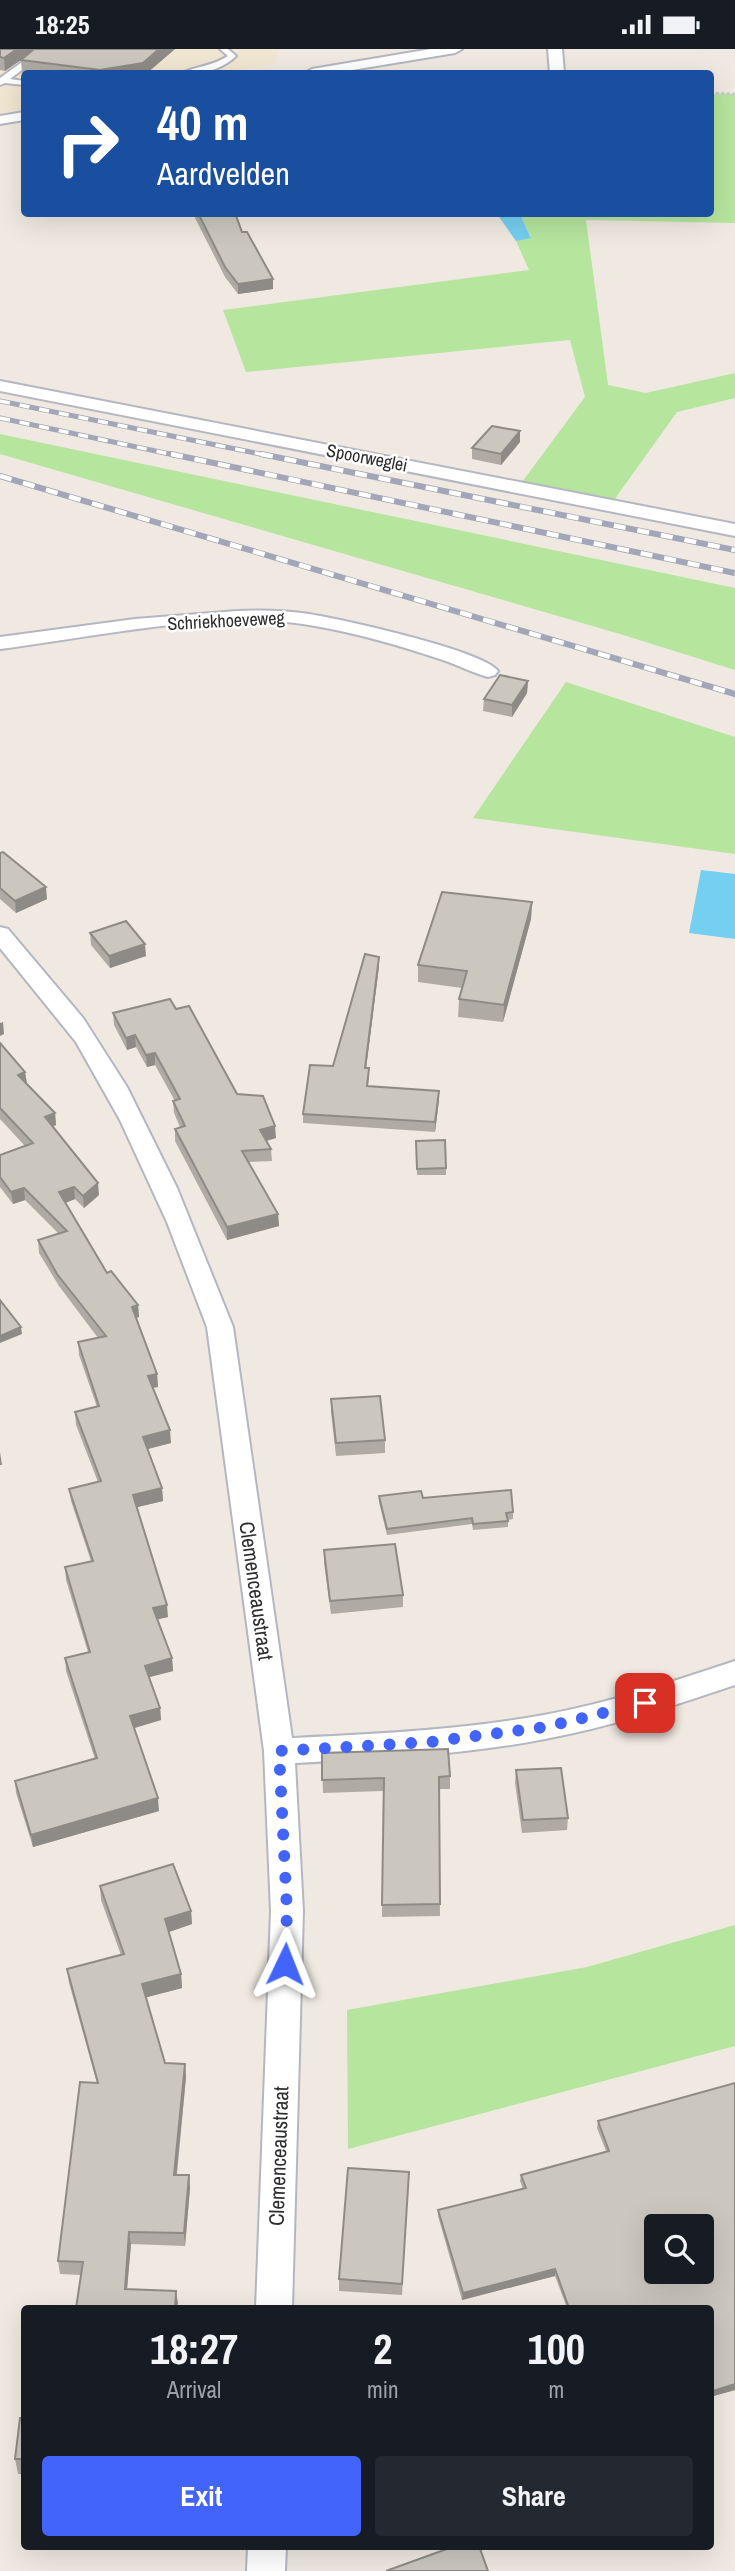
<!DOCTYPE html>
<html lang="en">
<head>
<meta charset="utf-8">
<style>
  :root { --surface:#171b24; --page:#242831; --text:#f1f3f6; --muted:#9ea1a6; --accent:#4264fb }
  body { margin:0; font-family:"Archivo Narrow",sans-serif; background:var(--page); color:var(--text); height:100vh; display:flex; flex-direction:column; font-size:26px; white-space:nowrap }
  * { box-sizing:border-box; margin:0 }
  p { font-size:23px; color:var(--muted) }
  .icon { flex:none; width:38px; height:38px; fill:none; stroke:currentColor; stroke-width:2; stroke-linecap:round; stroke-linejoin:round }
  .map { position:relative; flex:1; overflow:hidden }
  .details { position:absolute; left:21px; top:2256px; width:693px; height:245px; display:flex; flex-direction:column; background:var(--surface); border-radius:7px; box-shadow:0 7px 28px #0002 }
  .details>* { flex:none }
  .guide { position:absolute; left:21px; top:21px; width:693px; height:147px; border-radius:7px; box-shadow:0 7px 28px #0002; background:#1a4fa0; color:#fff; overflow:hidden }
  .tools { position:absolute; left:644px; top:2165px; display:grid; gap:14px }
  .tools a { display:grid; place-items:center; width:70px; height:70px; border-radius:7px; background:var(--surface); box-shadow:0 7px 28px #0002; font-size:35px }
  .pin { position:absolute; display:grid; place-items:center; width:60px; height:60px; color:#fff; margin:-30px; border-radius:14px; box-shadow:0 4px 10px #0006 }
  .me { position:absolute; width:77px; margin:-38px; rotate:2deg; stroke-linejoin:round; filter:drop-shadow(0 0 5px #0008) }
  .turn { display:flex; align-items:center; gap:24px; height:147px; padding:0 21px; font-size:32px }
  .turn .icon { width:91px; height:91px; stroke-width:2.5 }
  .turn b { display:block; font-size:49px; line-height:60px }
  .eta { display:flex; justify-content:space-evenly; align-items:center; height:119px; text-align:center }
  .eta b { font-size:42px; font-weight:700; line-height:49px }
  .button { display:flex; gap:14px; margin-top:auto; padding:14px 21px }
  .button a { flex:1; height:80px; border-radius:7px; background:var(--accent); color:#fff; font-size:28px; font-weight:700; line-height:80px; text-align:center }
  .button a+a { background:var(--page); color:var(--text) }
  .status { display:flex; justify-content:space-between; align-items:center; height:49px; padding:0 35px; background:var(--surface); direction:ltr }
  .status svg { height:19px; fill:currentColor }
  .map>svg:first-child { display:block }
</style>
</head>
<body>
<div class="status"><b>18:25</b><svg viewBox="0 0 49 12"><path d="M0 12V9h3v3zM5 12V6h3v6zM10 12V3h3v9zM15 12V0h3v12zM26 1h20v11H26zM47 4h2v5h-2z"/></svg></div>
<div class="map">
<svg width="735" height="2522" viewBox="0 0 735 2522">
  <rect width="100%" height="100%" fill="#efe9e1"/>
  <!-- education -->
  <path fill="#f0e6d1" d="M0 0H279L274 15 223 24H24V60L0 65Z"/>
  <!-- green -->
  <g fill="#b6e59e">
    <path d="M711 45H735V174L586 171 608 336 646 344 735 324V349L677 363 614 451 522 433 585 348 570 291 246 323 223 261 529 221 516 192 531 188 520 165 710 164Z"/>
    <path d="M0 385 735 539V621L620 585 0 405Z"/>
    <path d="M566 633 735 688V805L473 769Z"/>
    <path d="M735 1876V1997L348 2100 347 1961 587 1918Z"/>
  </g>
  <!-- water -->
  <g fill="#75cff0">
    <path d="M497 165H520L531 189 516 192Z"/>
    <path d="M701 821 735 825V890L689 884Z"/>
  </g>
  <g fill="none" stroke-linecap="round" stroke-linejoin="round">
    <!-- service casing -->
    <g stroke="#b4b7c1" stroke-width="4">
      <g id="service">
        <path d="M220 0H228L236 7C221 21 202 26 182 24 197 17 213 17 228 7Z"/>
        <path d="M32 6 39 8 10 30 24 32V36L5 34 0 36V29Z"/>
      </g>
    </g>
    <!-- minor casing -->
    <g stroke="#b4b7c1" stroke-width="4">
      <g id="minor">
        <path d="M431 0H462L455 4 334 24H305L312 20Z"/>
        <path d="M548 0H562L564 24H550Z"/>
        <path d="M24 63V71L0 75V67Z"/>
        <path d="M0 332 735 475V487L0 342Z"/>
        <path d="M237 562C259 561 280 561 302 564 333 568 483 601 498 622L495 626 488 628C473 624 458 616 443 611 398 596 350 582 303 575 209 562 94 588 0 600V588L135 570Z"/>
        <path d="M0 878 8 880 83 969 127 1038 177 1139 233 1278 292 1689C376 1685 461 1681 544 1666 609 1654 672 1633 735 1612V1636C673 1657 610 1678 545 1690 463 1706 378 1710 295 1714L303 1862 292 2259H256L271 1862 264 1702 207 1278 167 1173 120 1071 76 993 0 899Z"/>
        <path d="M248 2497H286L285 2522H247Z"/>
      </g>
    </g>
    <!-- path -->
    <path stroke="#c9c9c9" stroke-width="2.5" stroke-dasharray="3.5 2" stroke-linecap="butt" d="M710 44 735 45"/>
    <!-- service -->
    <use href="#service" fill="#fff" fill-rule="evenodd"/>
    <!-- minor -->
    <use href="#minor" fill="#fff" fill-rule="evenodd"/>
    <!-- rail-far1 casing -->
    <g stroke="#a3a6b8" stroke-width="5">
      <g id="rail-far1">
        <path d="M0 352 270 407"/>
        <path d="M0 369 179 407"/>
      </g>
    </g>
    <!-- rail casing -->
    <g stroke="#a3a6b8" stroke-width="6">
      <g id="rail">
        <path d="M171 405 735 524"/>
        <path d="M261 405 735 501"/>
        <path d="M0 427 735 645"/>
      </g>
    </g>
    <!-- rail-far1 -->
    <use href="#rail-far1" stroke="#fff" stroke-width="3.5" stroke-dasharray="10" stroke-linecap="butt"/>
    <!-- rail -->
    <use href="#rail" stroke="#fff" stroke-width="4.5" stroke-dasharray="12" stroke-linecap="butt"/>
  </g>
  <!-- wall -->
  <g fill="#afaba4" fill-rule="evenodd">
    <path d="M0 0H175L147 24 24 25 22 24 21 11 5 22 0 21Z"/>
    <path d="M195 164H235L242 183 273 230V240L238 245 225 228 195 169Z"/>
    <path d="M520 393 501 416 472 410V399Z"/>
    <path d="M528 632 527 644 512 668 483 662 484 650Z"/>
    <path d="M0 804 47 850 16 864 0 850Z"/>
    <path d="M532 853 531 870 503 973 458 968 459 950 462 939 418 933V916Z"/>
    <path d="M90 884 146 907 110 919 91 896Z"/>
    <path d="M379 908V917L366 1019 369 1028 368 1037 439 1051 435 1083 303 1074V1065L333 1017Z"/>
    <path d="M176 960 237 1045 276 1089 267 1092 271 1100 272 1112 248 1113 278 1165 279 1177 227 1191 175 1092V1080L180 1078 174 1064 173 1052H175L155 1016 147 1018 136 998 127 1001 114 976 113 964Z"/>
    <path d="M0 994 25 1023 27 1035 55 1064 56 1076 53 1078 99 1146 84 1159 75 1150 65 1154 107 1224 138 1256 139 1268 136 1269 157 1325 158 1338 153 1339 171 1394 147 1400 162 1439 163 1452 136 1458 168 1568 158 1570 172 1609 173 1622 149 1628 160 1659 161 1671 134 1679 159 1762 33 1798 16 1744 15 1732 95 1710 66 1622 65 1609 88 1603 66 1531 65 1518 91 1512 71 1452 69 1440 98 1433 76 1376 75 1363 97 1358 79 1306 78 1293 98 1289 59 1237 39 1204 38 1191 59 1185 25 1151 13 1155 0 1138V1106L25 1097 0 1070Z"/>
    <path d="M416 1092 446 1119V1126H417Z"/>
    <path d="M331 1350 385 1391V1404L336 1407 331 1363Z"/>
    <path d="M379 1447 423 1449 513 1463V1470L508 1471V1478L473 1481 472 1475 387 1486 379 1453Z"/>
    <path d="M324 1501 403 1546V1558L331 1565 324 1514Z"/>
    <path d="M322 1704 450 1727V1740H439L440 1867 382 1868 383 1742 323 1744Z"/>
    <path d="M516 1721 568 1769 567 1781 522 1784 515 1734Z"/>
    <path d="M173 1815 191 1862 192 1875 169 1883 181 1925 182 1939 146 1948 165 2014 185 2015 186 2028 177 2126H189L190 2139 185 2197 131 2195 127 2240 176 2242 177 2259H76L81 2226 60 2225 58 2212 80 2033 97 2034 69 1934 67 1920 121 1906 101 1851 100 1837Z"/>
    <path d="M735 2034V2341L710 2348V2259H567L555 2227 462 2251 438 2167V2161L523 2140 520 2132 521 2126 606 2102 597 2079 598 2072ZM656 2177H702V2222H656Z"/>
    <path d="M409 2123 402 2246 339 2242V2230Z"/>
    <path d="M24 2369V2425H18L15 2410Z"/>
  </g>
  <!-- shaded-wall -->
  <g fill="#8e8b86">
    <path d="M17 0H35V1L5 22 4 9Z"/>
    <path d="M159 0H175L147 24H100V21Z"/>
    <path d="M273 230V240L238 245V235Z"/>
    <path d="M520 382V393L501 416V405Z"/>
    <path d="M528 632 527 644 512 668V656Z"/>
    <path d="M46 838 47 850 16 864 15 852Z"/>
    <path d="M532 853 531 870 503 973 504 956Z"/>
    <path d="M145 895 146 907 110 919 109 907Z"/>
    <path d="M379 908V917L365 1028V1019Z"/>
    <path d="M3 973 4 985 0 987V974Z"/>
    <path d="M135 986 136 998 127 1001 126 989Z"/>
    <path d="M155 1004V1016L147 1018 146 1006Z"/>
    <path d="M25 1023 27 1035 18 1026Z"/>
    <path d="M439 1042V1051L435 1083V1073Z"/>
    <path d="M55 1064 56 1076 46 1080 45 1068Z"/>
    <path d="M275 1077 276 1089 261 1093 260 1081Z"/>
    <path d="M98 1134 99 1146 84 1159 83 1147Z"/>
    <path d="M74 1138 75 1150 60 1156 59 1143Z"/>
    <path d="M24 1139 25 1151 13 1155 11 1143Z"/>
    <path d="M278 1165 279 1177 227 1191V1178Z"/>
    <path d="M138 1256 139 1268 133 1270 132 1258Z"/>
    <path d="M21 1278 22 1285 0 1294V1287Z"/>
    <path d="M157 1325 158 1338 149 1339 148 1327Z"/>
    <path d="M170 1381 171 1394 144 1401 143 1388Z"/>
    <path d="M0 1403 2 1416H0Z"/>
    <path d="M162 1439 163 1452 134 1459 133 1446Z"/>
    <path d="M167 1556 168 1568 155 1571 153 1559Z"/>
    <path d="M172 1609 173 1622 146 1629 145 1617Z"/>
    <path d="M160 1659 161 1671 131 1680 130 1667Z"/>
    <path d="M158 1749 159 1762 33 1798 31 1786Z"/>
    <path d="M191 1862 192 1875 166 1884 165 1870Z"/>
    <path d="M181 1925 182 1939 144 1949 142 1935Z"/>
    <path d="M185 2015 186 2028 175 2139 174 2126Z"/>
    <path d="M189 2126 190 2139 185 2197 184 2184Z"/>
    <path d="M129 2183 131 2195 126 2252 125 2240Z"/>
    <path d="M555 2220V2227L462 2251 463 2244Z"/>
    <path d="M176 2242 178 2254 177 2259H175Z"/>
    <path d="M735 2335V2341L710 2348V2343Z"/>
  </g>
  <!-- building -->
  <g fill="#cbc7bf" stroke="#8e8b86" stroke-width="2" fill-rule="evenodd">
    <path d="M0 0H17L4 9 0 8Z"/>
    <path d="M34 0H159L143 14 100 21 21 11Z"/>
    <path d="M198 164H235L242 183H247L273 230 238 235 225 218Z"/>
    <path d="M492 377 520 382 501 405 472 399Z"/>
    <path d="M500 626 528 632 512 656 484 650Z"/>
    <path d="M3 803 46 838 15 852 0 839V804Z"/>
    <path d="M442 843 532 853 504 956 459 950 467 922 418 916Z"/>
    <path d="M126 872 145 895 109 907 90 884Z"/>
    <path d="M365 905 379 908 365 1019H369L367 1037 439 1042 435 1073 303 1065 310 1016 333 1017Z"/>
    <path d="M170 950 176 960 189 957 237 1045 263 1047 275 1077 260 1081 271 1100 242 1102 278 1165 227 1178 175 1080 185 1077 173 1052 180 1050 155 1004 146 1006 135 986 126 989 113 964Z"/>
    <path d="M0 994 25 1023 18 1026 55 1064 45 1068 98 1134 83 1147 74 1138 59 1143 107 1224 111 1222 138 1256 132 1258 157 1325 148 1327 170 1381 143 1388 162 1439 133 1446 167 1556 153 1559 172 1609 145 1617 160 1659 130 1667 158 1749 31 1786 15 1732 97 1709 65 1609 90 1603 65 1518 93 1512 69 1440 101 1432 75 1363 99 1357 78 1293 106 1287 57 1225 38 1191 67 1182 24 1139 11 1143 0 1128V1106L33 1094 0 1059Z"/>
    <path d="M445 1091 446 1119 417 1120 416 1092Z"/>
    <path d="M0 1251 21 1278 0 1287Z"/>
    <path d="M380 1347 385 1391 336 1394 331 1350Z"/>
    <path d="M511 1441 513 1463 506 1464 508 1472 473 1475 472 1469 387 1480 379 1447 421 1442 423 1449Z"/>
    <path d="M395 1495 403 1546 330 1552 324 1501Z"/>
    <path d="M448 1700 450 1727 439 1728 440 1855 382 1856 384 1729 322 1731V1704Z"/>
    <path d="M561 1719 568 1769 523 1771 516 1721Z"/>
    <path d="M173 1815 191 1862 165 1870 181 1925 142 1935 165 2014 185 2015 174 2126H189L184 2184 129 2183 125 2240 176 2242 175 2259H76L83 2213 58 2212 80 2033 98 2034 67 1920 124 1905 100 1837Z"/>
    <path d="M735 2034V2335L710 2343V2259H569L555 2220 463 2244 438 2161 526 2139 521 2126 609 2102 598 2072ZM656 2177H702V2222H656Z"/>
    <path d="M348 2119 409 2123 402 2235 339 2230Z"/>
    <path d="M20 2369H24V2410H15Z"/>
    <path d="M455 2497H479L488 2522H386Z"/>
  </g>
  <g fill="none" stroke-linecap="round" stroke-linejoin="round">
    <!-- route -->
    <path stroke="#4264fb" stroke-width="12" stroke-dasharray="0 21.6" d="M285 1915 287 1862 279 1702 430 1693 545 1678 645 1654"/>
  </g>
  <g text-anchor="middle" stroke-width="5" stroke-linejoin="round" paint-order="stroke">
    <!-- far-street labels -->
    <g font-size="18" fill="#2e2e2e" stroke="#fff">
      <text transform="translate(367 409) rotate(11)" y="6">Spoorweglei</text>
      <text transform="translate(226 572) rotate(-3)" y="6">Schriekhoeveweg</text>
    </g>
    <!-- street labels -->
    <g font-size="21" fill="#2e2e2e" stroke="#fff">
      <text transform="translate(256 1542) rotate(82)" y="7">Clemenceaustraat</text>
      <text transform="translate(279 2107) rotate(-88)" y="7">Clemenceaustraat</text>
    </g>
  </g>
</svg>
<div class="tools">
<a><svg class="icon" aria-label="search" viewBox="0 0 24 24"><circle cx="10" cy="10" r="6"/><path d="M15 15l6 6"/></svg></a>
</div>
<div class="pin" style="left:645px;top:1654px;background:#d93025"><svg class="icon" aria-label="arrive" viewBox="0 0 24 24"><path d="M6 21V4h12l-3 4 3 4H6"/></svg></div>
<svg class="me" style="left:285px;top:1915px" viewBox="-20 -20 40 40"><path d="M0-17L14 15 0 8-14 15z" fill="#4264fb" stroke="#fff" stroke-width="4"/></svg>
<div class="guide">
<div class="turn"><svg class="icon" aria-label="right" viewBox="0 0 24 24"><path d="M7 20v-9h11M14 6l5 5-5 5"/></svg><div><b>40 m</b>Aardvelden</div></div>
</div>
<section class="details">
<div class="eta">
<div><b>18:27</b><p>Arrival</p></div>
<div><b>2</b><p>min</p></div>
<div><b>100</b><p>m</p></div>
</div>
<div class="button"><a>Exit</a><a>Share</a></div>
</section>
</div>
</body>
</html>
